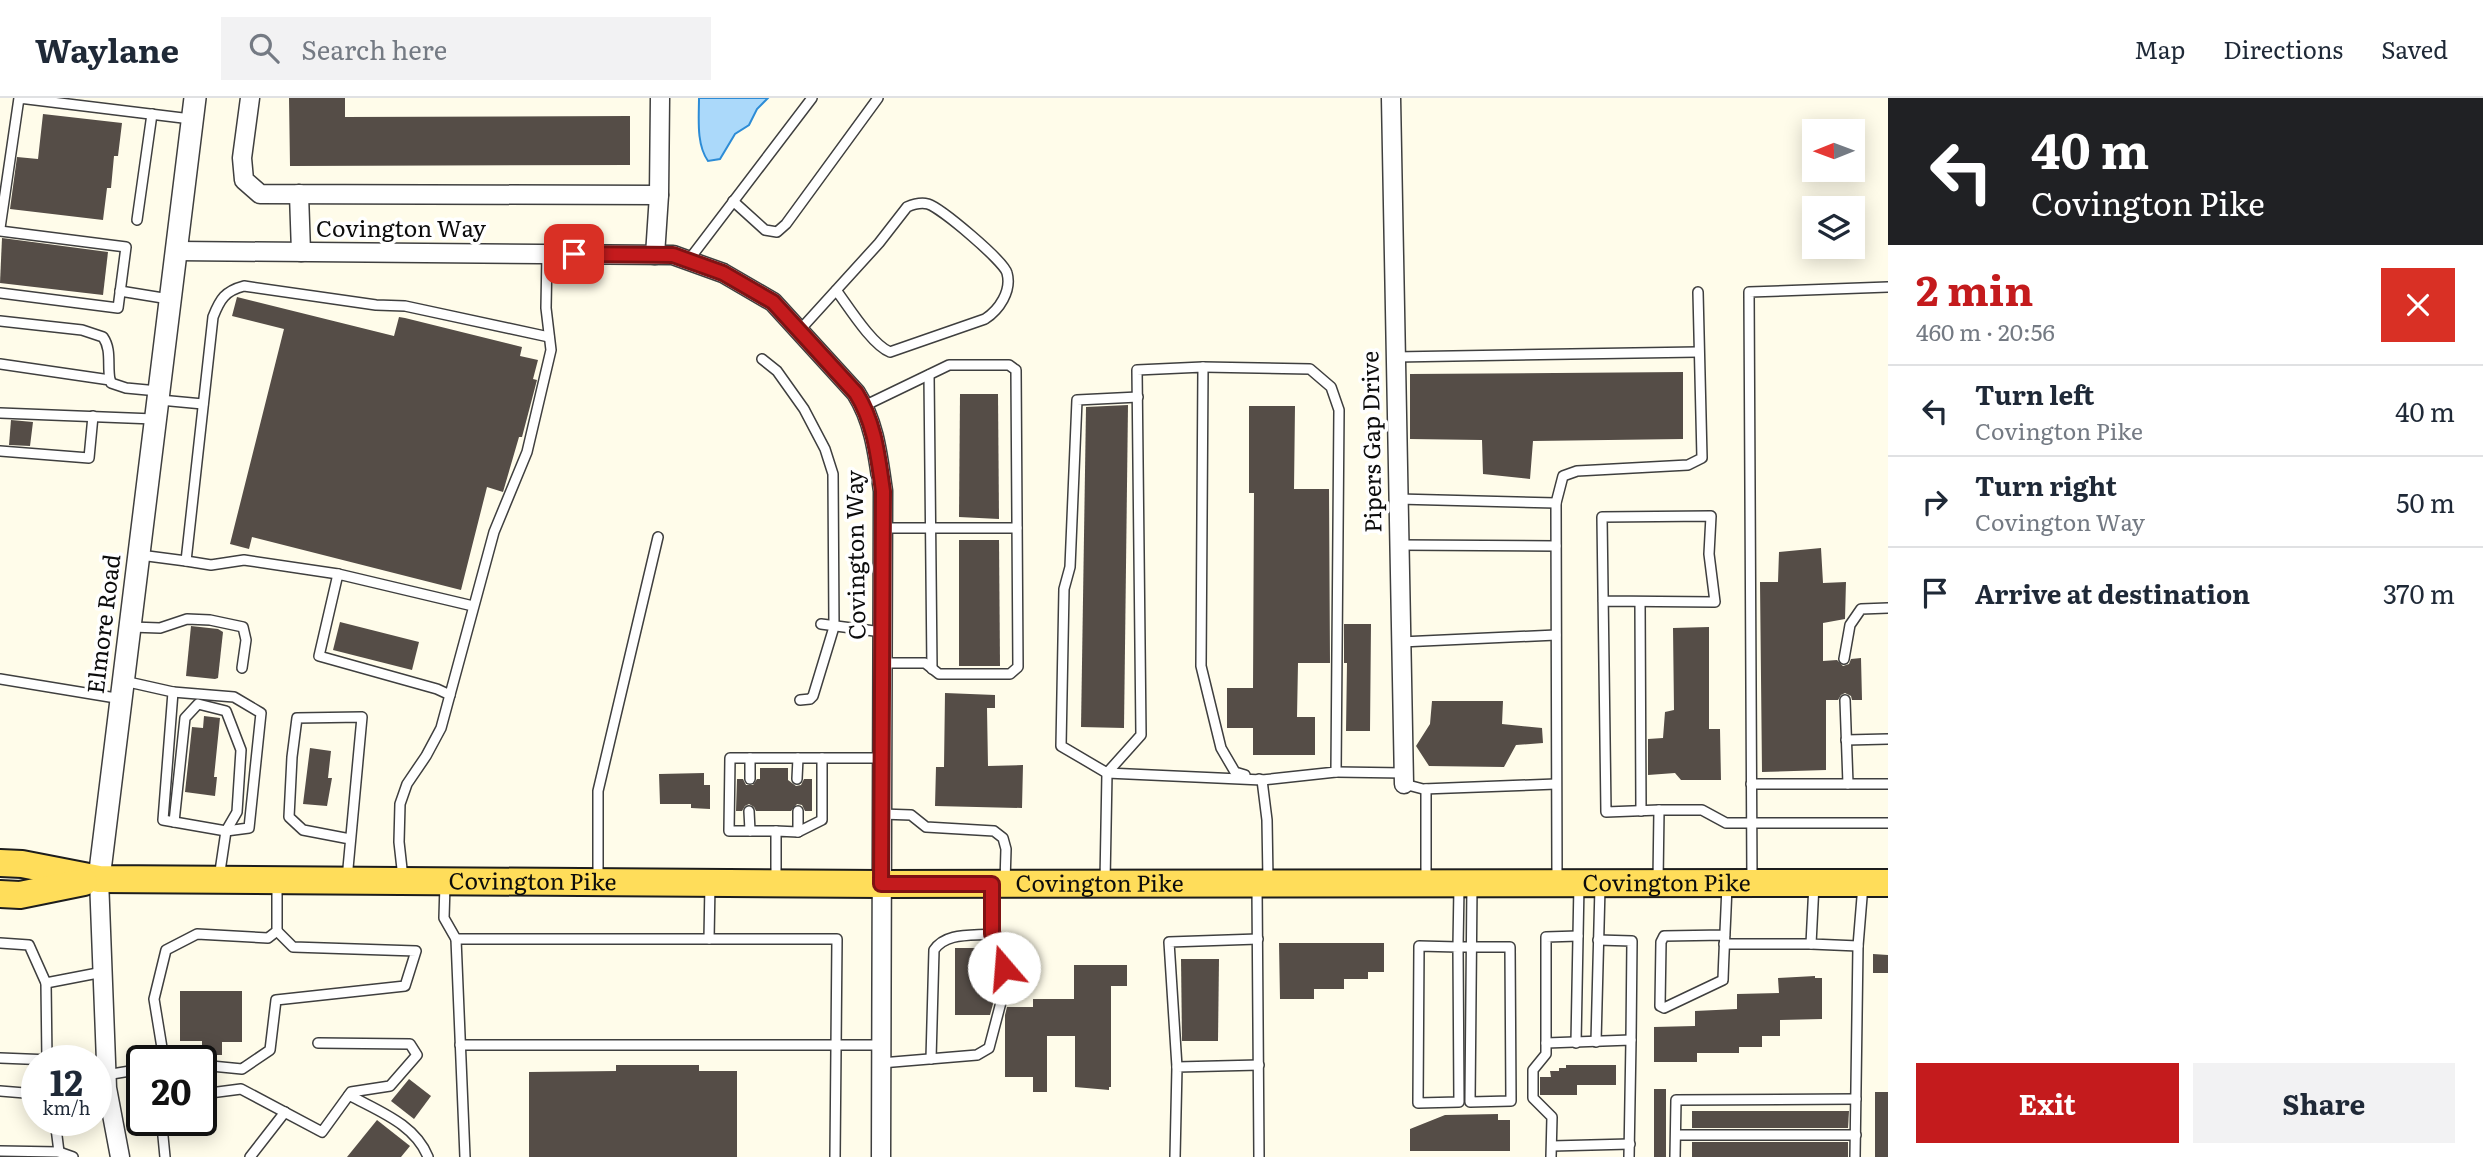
<!DOCTYPE html>
<html lang="en">
<head>
<meta charset="utf-8">
<style>
  :root { --surface:#fff; --page:#f2f2f3; --text:#1f2937; --muted:#747a83; --line:#e0e1e3; --accent:#c41b1d }
  body { margin:0; font-family:Literata,serif; background:var(--page); color:var(--text); height:100vh; display:flex; flex-direction:column; font-size:26px; white-space:nowrap }
  * { box-sizing:border-box; margin:0 }
  p { font-size:23px; color:var(--muted) }
  .icon { flex:none; width:38px; height:38px; fill:none; stroke:currentColor; stroke-width:2; stroke-linecap:round; stroke-linejoin:round }
  .map { position:relative; flex:1; overflow:hidden }
  .panel { display:flex; flex-direction:column; background:var(--surface); width:595px }
  .panel>* { flex:none }
  .banner { background:#202124; color:#fff; overflow:hidden }
  .needle { width:46px; rotate:269deg }
  .buttons { position:absolute; left:1802px; top:21px; display:grid; gap:14px }
  .buttons a { display:grid; place-items:center; width:63px; height:63px; border-radius:0px; background:var(--surface); box-shadow:0 4px 18px #0003; font-size:35px }
  .speed { position:absolute; left:21px; top:947px; display:flex; gap:14px; font-size:35px; font-weight:700; text-align:center }
  .speed>* { display:grid; place-content:center; width:91px; height:91px; border-radius:50%; background:var(--surface); box-shadow:0 4px 18px #0003; line-height:1 }
  .speed small { font-size:18px; font-weight:400 }
  .speed .limit { border:4px solid #111; border-radius:10px; background:#fff; color:#111 }
  .pin { position:absolute; display:grid; place-items:center; width:60px; height:60px; color:#fff; margin:-30px; border-radius:14px; box-shadow:0 4px 10px #0006 }
  .me { position:absolute; width:77px; margin:-38px; rotate:342deg; stroke-linejoin:round; filter:drop-shadow(0 0 5px #0008) }
  .turn { display:flex; align-items:center; gap:24px; height:147px; padding:0 28px; font-size:32px }
  .turn .icon { width:91px; height:91px; stroke-width:2.5 }
  .turn b { display:block; font-size:49px; line-height:60px }
  .round { display:grid; place-items:center; flex:none; width:74px; height:74px; border-radius:0px; background:var(--page) }
  .head { display:flex; align-items:center; justify-content:space-between; height:119px; padding:0 28px }
  h1 { font-size:42px; font-weight:700; line-height:52px; color:var(--accent) }
  .primary-button { display:flex; gap:14px; margin-top:auto; padding:14px 28px }
  .primary-button a { flex:1; height:80px; border-radius:0px; background:var(--accent); color:#fff; font-size:28px; font-weight:700; line-height:80px; text-align:center }
  .primary-button a+a { background:var(--page); color:var(--text) }
  ul { padding:0; list-style:none }
  li { display:flex; align-items:center; gap:21px; height:91px; padding:0 28px; border-top:2px solid var(--line) }
  li div { flex:1 }
  li b { display:block; font-size:26px }
  li em { font-style:normal }
  header { display:flex; align-items:center; gap:42px; box-sizing:border-box; height:98px; padding:0 35px; background:var(--surface); border-bottom:2px solid var(--line) }
  header strong { font-size:33px }
  nav { display:flex; gap:38px; margin-inline-start:auto; font-size:24px }
  .search { width:490px; height:63px; background:var(--page); display:flex; align-items:center; gap:18px; box-sizing:border-box; padding:0 24px; border-radius:0px; color:var(--muted); font-size:26px }
  main { display:flex; flex:1; min-height:0 }
  .map>svg:first-child { display:block }
</style>
</head>
<body>
<header>
<strong>Waylane</strong>
<div class="search"><svg class="icon" aria-label="search" viewBox="0 0 24 24"><circle cx="10" cy="10" r="6"/><path d="M15 15l6 6"/></svg>Search here</div>
<nav><a>Map</a><a>Directions</a><a>Saved</a></nav>
</header>
<main>
<div class="map">
<svg width="1888" height="1059" viewBox="0 0 1888 1059">
  <rect width="100%" height="100%" fill="#fffcea"/>
  <!-- water -->
  <path fill="#abd9fa" stroke="#2d8cd6" stroke-width="2" d="M699 0H768L757 11 749 27 735 36 720 61 708 63C696 46 699 20 699 0Z"/>
  <!-- building -->
  <g fill="#554d47">
    <path d="M289 0H345V19L630 18V67L290 68Z"/>
    <path d="M43 16 122 25 118 58H114L111 90H107L103 122 10 111 17 59 38 61Z"/>
    <path d="M2 140 108 154 103 197 0 185Z"/>
    <path d="M237 199 394 238 399 219 405 220 522 249 520 258 538 262 533 281 537 282 522 339H519L503 394 487 389 461 492 252 439 249 451 230 446 284 231 232 218Z"/>
    <path d="M1683 274V341L1533 343 1530 381 1483 376 1482 342 1410 341V276Z"/>
    <path d="M960 296H998L999 421 959 419Z"/>
    <path d="M1128 307 1124 630 1081 629 1086 309Z"/>
    <path d="M1249 308H1295L1294 391H1329L1330 565H1298L1297 619H1315V657H1253V630H1227V590H1253L1254 395H1249Z"/>
    <path d="M11 322 33 324 30 348 9 347Z"/>
    <path d="M959 442H999L1000 568H959Z"/>
    <path d="M1821 450 1823 485 1846 484 1845 521 1823 525V563L1837 562 1843 568 1849 566 1851 561 1861 560 1862 602H1852L1851 598 1845 595 1841 597 1838 602H1826V672L1762 674 1760 484H1778L1779 454Z"/>
    <path d="M340 524 419 544 412 572 333 552Z"/>
    <path d="M1344 526H1371L1370 633H1346L1347 565H1344Z"/>
    <path d="M191 528 218 531 223 534 218 580 215 581 186 578Z"/>
    <path d="M1709 529V631H1720L1721 682H1681L1675 675 1648 677V641L1663 640 1665 614 1674 612 1673 530Z"/>
    <path d="M945 595 995 597V610H987L988 668 1023 667 1022 710 935 708 936 669H944Z"/>
    <path d="M1432 603H1503L1502 626 1542 630 1543 645 1516 647 1504 669 1429 668 1416 648 1430 626Z"/>
    <path d="M204 618 220 620 214 679H217L215 698 185 694 192 629 203 630Z"/>
    <path d="M310 650 331 653 328 680H332L327 708 303 706Z"/>
    <path d="M760 670H788V682L796 688 801 687 804 681H812V713H805L802 707 797 706 791 713H756L754 709 749 706 745 708 742 713H736L737 681H743L746 687H753L757 681H760Z"/>
    <path d="M704 675V687H710V711L691 710V706H660L659 676Z"/>
    <path d="M1279 845H1384V874H1368V881H1344V891H1314V901H1280Z"/>
    <path d="M955 850H979V852H983V880H996V895L990 917H955Z"/>
    <path d="M1873 856 1888 857V875H1873Z"/>
    <path d="M1181 861H1219L1218 943H1182Z"/>
    <path d="M1074 867H1127V888H1111V989H1109V992L1075 989V938H1047V994H1033V979H1005V917L1007 909H1033V901H1074Z"/>
    <path d="M1815 878V880H1822V921L1780 922V938H1762V949H1739V955H1697V964H1654V929L1695 928V913L1737 911V896L1779 895 1778 880Z"/>
    <path d="M180 893H242V944H222V957H202V943H180Z"/>
    <path d="M616 967H699V973H737V1059H529V974L616 973Z"/>
    <path d="M1566 967H1616V987H1577V997H1540V979H1551L1550 973H1559V970H1566Z"/>
    <path d="M409 981 431 998 414 1021 391 1003Z"/>
    <rect x="1654" y="991" width="12" height="68"/>
    <rect x="1875" y="994" width="13" height="65"/>
    <path d="M1692 1013H1849L1848 1030H1692Z"/>
    <path d="M1498 1016V1022H1510V1053H1410V1031L1445 1017Z"/>
    <path d="M377 1022 410 1048 401 1059H347Z"/>
    <rect x="1692" y="1044" width="156" height="15"/>
  </g>
  <g fill="none" stroke-linecap="round" stroke-linejoin="round">
    <!-- service casing -->
    <g stroke="#3f3f3f" stroke-width="12">
      <g id="service">
        <path d="M733 103 765 132 777 134 786 126 878 0"/>
        <path d="M137 122 152 16"/>
        <path d="M0 130 19 0 191 21"/>
        <path d="M0 133 126 149 118 210 0 195"/>
        <path d="M688 163 812 0"/>
        <path d="M120 193 169 201"/>
        <path d="M0 223 82 232 103 239C112 252 107 267 110 282"/>
        <path d="M799 233 879 145 907 109C914 106 920 104 928 106 941 110 1004 163 1007 175 1012 193 999 212 985 221L890 254C872 247 848 208 836 192"/>
        <path d="M1395 259 1698 254"/>
        <path d="M762 261 777 273 804 311 825 351 833 376 834 529 813 598 810 601 800 602"/>
        <path d="M0 266 110 282 111 285 126 290 158 293"/>
        <path d="M929 277 932 571"/>
        <path d="M1138 299 1077 302 1070 469 1064 491 1061 648 1107 675 1262 682 1336 674 1339 312 1331 289 1310 271 1203 269"/>
        <path d="M160 302 203 306"/>
        <path d="M864 308 949 267H1009L1016 272 1018 569 1010 576H939L925 565H882"/>
        <path d="M0 315 154 321"/>
        <path d="M0 353 89 360 93 318"/>
        <path d="M1398 401 1556 405"/>
        <path d="M883 430H1017"/>
        <path d="M1399 447 1556 448"/>
        <path d="M140 457 186 463 213 219C220 201 225 193 244 188L376 207 405 208 549 239"/>
        <path d="M186 463 211 467 244 462 338 476"/>
        <path d="M1603 503 1715 504 1709 456 1711 418 1602 419 1606 714 1659 712 1658 783"/>
        <path d="M1640 504 1641 713"/>
        <path d="M821 526 882 534"/>
        <path d="M131 529 160 530 187 521 210 522 243 529 246 542 242 570"/>
        <path d="M1401 544 1556 537"/>
        <path d="M1844 561 1850 527 1861 511 1888 510"/>
        <path d="M0 581 122 601"/>
        <path d="M124 583 173 594 163 722 226 733 219 780"/>
        <path d="M173 594 234 599 261 615 249 730 226 733"/>
        <path d="M450 597 437 591 319 558 338 476 473 508"/>
        <path d="M1845 602 1848 686"/>
        <path d="M1846 642 1888 641"/>
        <path d="M1336 674 1404 675"/>
        <path d="M750 681V660"/>
        <path d="M797 681 798 660"/>
        <path d="M1259 681 1262 682 1267 722 1268 782"/>
        <path d="M1404 686 1423 691 1556 686"/>
        <path d="M1751 686H1888"/>
        <path d="M1426 691V783"/>
        <path d="M1659 712H1702L1726 725H1888"/>
        <path d="M749 713 750 733"/>
        <path d="M881 716 911 717 926 729 994 733 1003 740 1006 751 1005 784"/>
        <path d="M174 724 185 620 198 606 226 613 241 652 237 714 226 733"/>
        <path d="M776 733H729L730 660H822"/>
        <path d="M798 734V713"/>
        <path d="M403 780 399 744 400 706 407 686 426 658 441 630 494 434 527 354 551 252 546 210 547 156"/>
        <path d="M347 781C352 727 357 673 362 619L297 620 292 659 289 719 303 732 350 741"/>
        <path d="M598 783V693L658 439"/>
        <path d="M1105 783 1107 675 1141 637 1137 272 1203 269 1201 568 1221 650 1235 674 1245 677"/>
        <path d="M1557 783 1556 405 1563 378 1577 373 1688 367 1702 360 1698 194"/>
        <path d="M1752 783 1749 194 1888 189"/>
        <path d="M776 784V733L798 734 822 722V660H882"/>
        <path d="M445 786 444 820 456 841"/>
        <path d="M1814 786 1811 846 1858 848"/>
        <path d="M1459 789 1458 849H1510L1511 1003 1470 1004 1472 787"/>
        <path d="M1257 790 1259 1059"/>
        <path d="M1725 837 1664 838 1661 844 1660 908 1664 910 1723 882C1724 850 1726 818 1727 786"/>
        <path d="M709 841 710 786"/>
        <path d="M1598 842 1632 843 1631 942"/>
        <path d="M0 845 29 847 46 885 103 874"/>
        <path d="M1724 846H1811"/>
        <path d="M1419 848 1458 849 1459 1004 1418 1005Z"/>
        <path d="M46 885 47 962"/>
        <path d="M1596 944 1600 789"/>
        <path d="M1546 945 1631 942 1629 1059"/>
        <path d="M1576 945 1579 786"/>
        <path d="M460 947H881"/>
        <path d="M0 960 51 962"/>
        <path d="M931 961 934 852C946 834 972 838 992 836"/>
        <path d="M164 962 154 901 166 852 197 836 268 840 277 833V784"/>
        <path d="M881 965 977 957 989 950 1005 889 1004 852 992 836V788"/>
        <path d="M201 967 242 971 270 952 276 902 405 888 416 853 293 849 277 833"/>
        <path d="M1177 969 1169 844 1258 841"/>
        <path d="M106 977 142 971"/>
        <path d="M0 993 37 996"/>
        <path d="M349 997C378 1013 415 1026 428 1059"/>
        <path d="M201 1001 210 995 241 991 322 1034 351 994 390 988 417 957 410 946 318 945"/>
        <path d="M55 1022 59 1054"/>
        <path d="M1676 1037H1856"/>
        <path d="M1552 1048 1630 1046"/>
        <path d="M0 1053 59 1054 73 1059"/>
        <path d="M165 1059 162 1028 171 1022"/>
        <path d="M250 1059 285 1014"/>
        <path d="M465 1059 456 841H837L835 1059"/>
        <path d="M1175 1059 1177 969 1259 967"/>
        <path d="M1551 1059 1552 1019 1533 1000V972L1546 956V839L1578 838"/>
        <path d="M1675 1059 1676 1002 1856 1001"/>
        <path d="M1855 1059 1858 848 1863 787"/>
      </g>
    </g>
    <!-- minor casing -->
    <g stroke="#3f3f3f" stroke-width="21">
      <g id="minor">
        <path d="M250 0 242 60 244 82 260 96 659 97"/>
        <path d="M1391 0 1404 686"/>
        <path d="M299 96 301 154"/>
        <path d="M177 153 673 157 723 175 773 204 856 295C875 325 878 359 883 393L881 1059"/>
        <path d="M655 157 659 97 660 0"/>
        <path d="M99 781 107 990 120 1059"/>
      </g>
    </g>
    <!-- tertiary casing -->
    <g stroke="#3f3f3f" stroke-width="24">
      <path id="tertiary" d="M99 781 195 0"/>
    </g>
    <!-- primary casing -->
    <g stroke="#1d1d1d" stroke-width="30">
      <g id="primary">
        <path id="s1" d="M0 765 22 766 99 781 881 786 1888 785"/>
        <path d="M0 796 20 797 84 784"/>
      </g>
    </g>
    <!-- service -->
    <use href="#service" stroke="#fff" stroke-width="9"/>
    <!-- minor -->
    <use href="#minor" stroke="#fff" stroke-width="18"/>
    <!-- tertiary -->
    <use href="#tertiary" stroke="#fff" stroke-width="21"/>
    <!-- primary -->
    <use href="#primary" stroke="#ffdd5a" stroke-width="26"/>
  </g>
  <g fill="none" stroke-linecap="round" stroke-linejoin="round">
    <!-- route casing -->
    <g stroke="#7f1213" stroke-width="18">
      <path id="route" d="M574 156 673 157 723 175 773 204 856 295C875 325 878 359 883 393L881 786H992V836L1003 852 1004 870"/>
    </g>
    <!-- route -->
    <use href="#route" stroke="#c41b1d" stroke-width="12"/>
  </g>
  <g text-anchor="middle" stroke-width="7" stroke-linejoin="round" paint-order="stroke">
    <!-- street labels -->
    <g font-size="23" fill="#0c0c0c" stroke="#fff">
      <text x="401" y="139">Covington Way</text>
      <text transform="translate(1372 344) rotate(-91)" y="8">Pipers Gap Drive</text>
      <text transform="translate(856 457) rotate(-91)" y="8">Covington Way</text>
      <text transform="translate(104 526) rotate(-83)" y="8">Elmore Road</text>
      <text dy="8" stroke="none"><textPath href="#s1" startOffset="534">Covington Pike</textPath></text>
      <text dy="8" stroke="none"><textPath href="#s1" startOffset="1101">Covington Pike</textPath></text>
      <text dy="8" stroke="none"><textPath href="#s1" startOffset="1668">Covington Pike</textPath></text>
    </g>
  </g>
</svg>
<div class="buttons">
<a><svg class="needle" viewBox="-14 -14 28 28"><path d="M0-13l5 13h-10z" fill="#e53935"/><path d="M0 13l5-13h-10z" fill="#747a83"/></svg></a>
<a><svg class="icon" aria-label="layers" viewBox="0 0 24 24"><path d="M12 4l9 5-9 5-9-5zM3 14l9 5 9-5"/></svg></a>
</div>
<div class="speed"><div>12<small>km/h</small></div><div class="limit">20</div></div>
<div class="pin" style="left:574px;top:156px;background:#d93025"><svg class="icon" aria-label="arrive" viewBox="0 0 24 24"><path d="M6 21V4h12l-3 4 3 4H6"/></svg></div>
<svg class="me" style="left:1004px;top:870px" viewBox="-20 -20 40 40"><circle r="19" fill="#fff"/><path d="M0-13L10 11 0 6-10 11z" fill="#c41b1d"/></svg>
</div>
<section class="panel">
<div class="banner">
<div class="turn"><svg class="icon" aria-label="left" viewBox="0 0 24 24"><path d="M17 20v-9H6M10 6l-5 5 5 5"/></svg><div><b>40 m</b>Covington Pike</div></div>
</div>
<div class="head"><div><h1>2 min</h1><p>460 m · 20:56</p></div><a class="round" style="background:#d93025;color:#fff"><svg class="icon" aria-label="close" viewBox="0 0 24 24"><path d="M6 6l12 12M18 6L6 18"/></svg></a></div>
<ul>
<li><svg class="icon" aria-label="left" viewBox="0 0 24 24"><path d="M17 20v-9H6M10 6l-5 5 5 5"/></svg><div><b>Turn left</b><p>Covington Pike</p></div><em>40 m</em></li>
<li><svg class="icon" aria-label="right" viewBox="0 0 24 24"><path d="M7 20v-9h11M14 6l5 5-5 5"/></svg><div><b>Turn right</b><p>Covington Way</p></div><em>50 m</em></li>
<li><svg class="icon" aria-label="arrive" viewBox="0 0 24 24"><path d="M6 21V4h12l-3 4 3 4H6"/></svg><div><b>Arrive at destination</b></div><em>370 m</em></li>
</ul>
<div class="primary-button"><a>Exit</a><a>Share</a></div>
</section>
</main>
</body>
</html>
